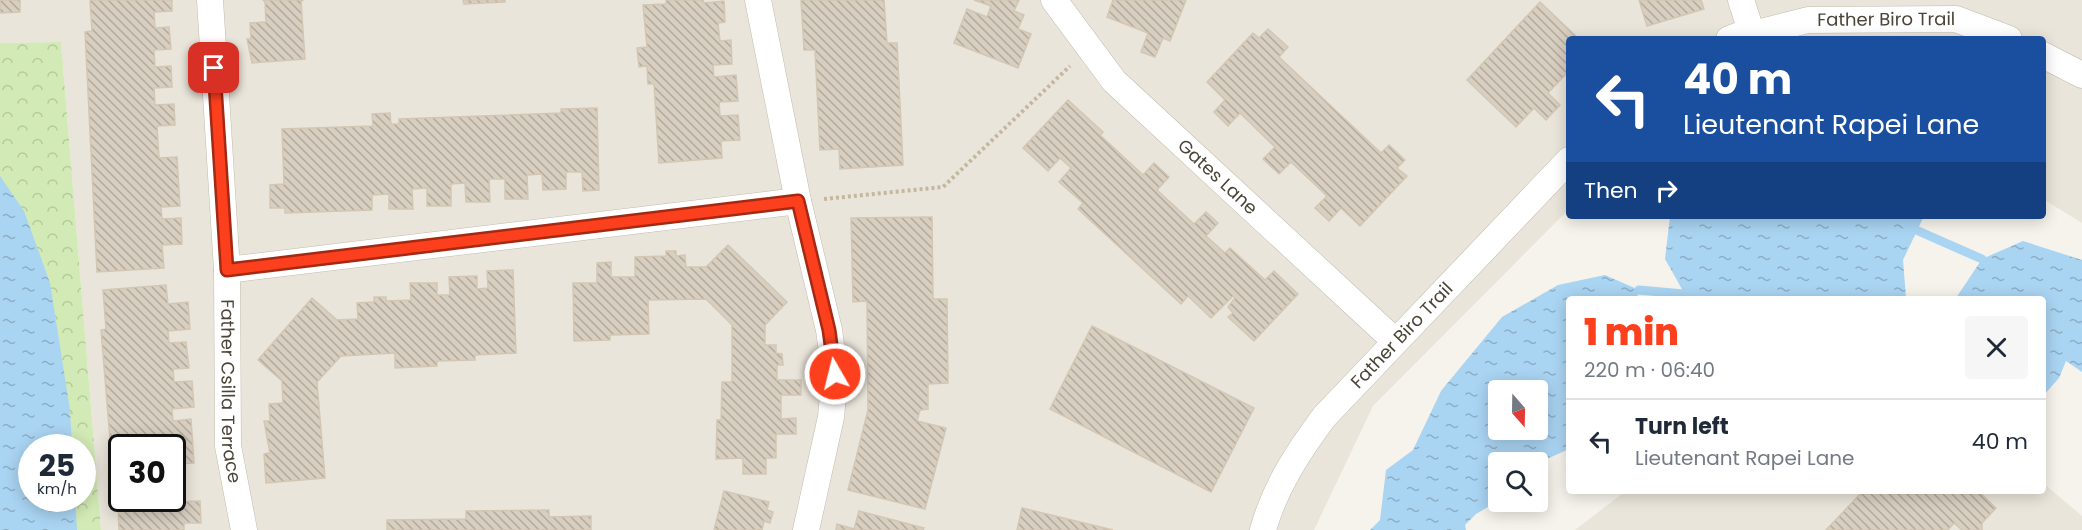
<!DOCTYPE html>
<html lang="en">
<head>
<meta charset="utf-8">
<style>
  :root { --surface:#fff; --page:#f6f6f7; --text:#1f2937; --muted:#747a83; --line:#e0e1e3; --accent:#fc3f1d }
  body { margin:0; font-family:Poppins,sans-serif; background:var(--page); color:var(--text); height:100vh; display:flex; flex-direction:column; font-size:22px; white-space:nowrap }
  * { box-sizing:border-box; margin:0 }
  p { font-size:20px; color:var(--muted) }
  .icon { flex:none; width:33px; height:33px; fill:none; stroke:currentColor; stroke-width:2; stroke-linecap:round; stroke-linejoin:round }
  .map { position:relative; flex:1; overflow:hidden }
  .side { position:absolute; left:1566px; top:296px; width:480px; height:198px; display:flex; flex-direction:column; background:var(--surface); border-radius:6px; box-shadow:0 3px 15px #0003 }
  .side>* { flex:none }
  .top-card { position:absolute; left:1566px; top:36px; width:480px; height:183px; border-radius:6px; box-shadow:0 3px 15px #0003; background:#1a4fa0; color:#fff; overflow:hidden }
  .needle { width:39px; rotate:160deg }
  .tools { position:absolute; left:1488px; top:380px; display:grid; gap:12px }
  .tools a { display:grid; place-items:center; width:60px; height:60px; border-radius:6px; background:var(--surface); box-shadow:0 3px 15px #0003; font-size:30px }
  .speed { position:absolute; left:18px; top:434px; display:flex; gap:12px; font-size:30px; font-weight:700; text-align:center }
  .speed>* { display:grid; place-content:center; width:78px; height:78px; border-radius:50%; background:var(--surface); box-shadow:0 3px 15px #0003; line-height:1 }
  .speed small { font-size:15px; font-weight:400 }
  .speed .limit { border:3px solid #111; border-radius:9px; background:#fff; color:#111 }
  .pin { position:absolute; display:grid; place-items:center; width:51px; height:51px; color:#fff; margin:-26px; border-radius:12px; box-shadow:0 3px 9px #0006 }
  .me { position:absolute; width:66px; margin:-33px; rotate:352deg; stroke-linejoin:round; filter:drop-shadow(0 0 4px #0008) }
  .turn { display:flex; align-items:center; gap:21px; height:126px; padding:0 18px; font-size:27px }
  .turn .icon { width:78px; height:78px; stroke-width:2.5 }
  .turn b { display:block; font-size:42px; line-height:51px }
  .then { display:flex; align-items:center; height:57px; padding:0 18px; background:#0003; gap:12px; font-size:22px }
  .round { display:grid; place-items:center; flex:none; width:63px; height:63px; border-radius:6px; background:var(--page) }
  .headline { display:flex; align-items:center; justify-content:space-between; height:102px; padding:0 18px }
  h1 { font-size:36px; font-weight:800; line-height:45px; color:var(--accent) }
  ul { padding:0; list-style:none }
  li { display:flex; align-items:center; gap:18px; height:84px; padding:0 18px; border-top:2px solid var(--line) }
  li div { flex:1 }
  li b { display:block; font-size:22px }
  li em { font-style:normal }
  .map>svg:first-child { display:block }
</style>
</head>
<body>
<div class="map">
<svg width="2082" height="530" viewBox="0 0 2082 530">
  <defs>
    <pattern id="park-crowns" width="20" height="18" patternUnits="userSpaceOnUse" patternTransform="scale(1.5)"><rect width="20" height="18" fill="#d2eab5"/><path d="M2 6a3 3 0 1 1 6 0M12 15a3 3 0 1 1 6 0" fill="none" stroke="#b6ca9c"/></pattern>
    <pattern id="water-ripples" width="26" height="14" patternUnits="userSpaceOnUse" patternTransform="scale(1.5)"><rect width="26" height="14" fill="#a9d4f2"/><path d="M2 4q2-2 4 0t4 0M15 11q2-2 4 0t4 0" fill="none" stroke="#8caec5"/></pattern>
    <pattern id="building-back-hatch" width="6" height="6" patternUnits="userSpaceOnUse" patternTransform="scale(1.5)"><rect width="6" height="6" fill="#d8cfc1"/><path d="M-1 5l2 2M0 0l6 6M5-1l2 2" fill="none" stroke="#b1aa9e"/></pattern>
  </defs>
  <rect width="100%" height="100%" fill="#f6f3ec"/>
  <!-- residential -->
  <g fill="#eae5da" fill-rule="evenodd">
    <path d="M0 0H2082V223L2043 199V39H1569V209L1373 406 1314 530H101L61 42 0 43ZM122 447H172V498H122Z"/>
    <path d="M2043 483 2082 516V530H1575L1627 490H2043Z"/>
  </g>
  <!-- park -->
  <path fill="url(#park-crowns)" fill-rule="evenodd" d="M61 42 101 530H0V43ZM32 447H82V498H32Z"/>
  <!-- water -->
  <g fill="url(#water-ripples)" fill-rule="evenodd">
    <path d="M0 176 24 211 50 283 70 410 72 447H32V498H75L77 530H0Z"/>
    <path d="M1670 216H1924L1903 260 1906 298H1687L1665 259Z"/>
    <path d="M2023 241 2082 260V372L2066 361 2059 378 2043 396V298H1956L1982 259Z"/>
    <path d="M1605 275 1639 290 1637 298H1569V449L1549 458 1533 456 1529 462H1498V501L1476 514 1465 525 1466 530H1370L1380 520 1386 470 1413 450 1441 391 1502 317 1558 285ZM1498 390H1538V429H1498Z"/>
  </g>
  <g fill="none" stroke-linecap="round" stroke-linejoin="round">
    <!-- stream -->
    <g stroke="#a9d4f2" stroke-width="9">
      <path d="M1907 226 1982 259"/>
      <path d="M1639 290 1695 295"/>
    </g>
  </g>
  <!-- building -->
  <g fill="url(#building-back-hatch)" stroke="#d3c7b4" stroke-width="1.5">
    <path d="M0 0H20V12L0 13Z"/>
    <path d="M90 0H172V11L154 12 155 28 169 27 171 49 154 50 155 67 171 66 172 87 154 88 155 105 174 104 175 125 157 126 159 158 177 157 180 206 161 207 162 219 181 218 182 244 162 245 164 268 97 272 85 32 92 31Z"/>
    <path d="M263 0H303L301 2 305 59 252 63 247 39H251L250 23 266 22 265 2Z"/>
    <path d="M463 0H505V2L464 4Z"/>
    <path d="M666 0H703L704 3 724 1 725 22 718 23 720 41 731 40 732 64 713 65 714 77 736 75 738 101 719 102 720 116 738 115 740 140 721 141 722 158 659 163 654 84H648L647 66 639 67 637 48 647 47 643 5 666 4Z"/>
    <path d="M801 0H884L887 43H897L903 165 840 169 839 149 820 150 815 50H804Z"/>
    <path d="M974 0H1019L1014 11 1024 15 1018 29 1031 34 1018 68 954 43 967 9 987 17 991 6Z"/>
    <path d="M1113 0H1186L1170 41 1163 38 1155 57 1141 52 1148 33 1107 17Z"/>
    <path d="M1639 0H1701L1704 9 1647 26Z"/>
    <path d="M1540 2 1579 39H1569V71L1548 93 1560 105 1546 120 1534 108 1516 127 1467 80Z"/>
    <path d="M1268 29 1288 47 1279 57 1381 153 1389 145 1405 160 1397 168 1407 176 1360 226 1341 208 1329 221 1315 208 1327 196 1291 162 1279 174 1263 159 1275 147 1240 113 1228 126 1214 112 1225 100 1207 82 1253 33 1259 38Z"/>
    <path d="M1068 100 1103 132 1100 135 1143 175 1154 163 1169 177 1157 190 1194 224 1206 212 1218 223 1206 236 1225 253 1230 248 1265 280 1274 271 1298 294 1254 341 1228 317 1233 313 1228 307 1235 298 1233 296 1211 318 1188 296 1181 304 1078 209 1083 203 1059 182 1071 168 1060 158 1048 171 1023 148Z"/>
    <path d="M597 108 599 190 583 191 582 172H566V189L543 190 542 174 527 175 528 199H505V179H489L490 202H466L465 183 451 184V206H427V188L412 189 413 209H389V194L372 195V210L285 213V208H270V185L284 184 282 129 373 126 372 114 390 113 391 124H399V119L561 113V109Z"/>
    <path d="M932 217 933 299H947L948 383 928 384V409L920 410 917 421 946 428 925 509 848 490 868 410 867 301 853 302 851 218Z"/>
    <path d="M728 245 787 302 765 325V345H776V353L782 354 783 365H777V380H801V395H781V419L796 418V434H776V458H766V474H743V458L716 459 717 420H721L722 382H732V325L706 299 648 300 649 334 610 335V340L574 341 573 283H597V263L611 262V277H635V257L666 256V251H676V256L685 255 686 267H706Z"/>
    <path d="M513 270 516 353 475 355V360L437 361V366L395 368V353L341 356 317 382 325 478 266 483 264 454 270 453 264 421H270L269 404 283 403 282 381 258 360 312 298 337 320 358 319 357 303 374 302V297H386V301L411 300 410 283H437V295H450L449 277 477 276V289L488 288 487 271Z"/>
    <path d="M166 285 168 304 188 302 190 329 168 331 169 343 186 342 189 368 173 369 174 382 192 381 194 407 172 409 173 421 191 419 194 463 174 464 175 484H172V447H122V488H114L101 330 106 329 103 290Z"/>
    <path d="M1092 326 1254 408 1211 492 1050 409Z"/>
    <path d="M1864 490H1977L1996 508 1982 523V530H1962L1954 523 1948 530H1826Z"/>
    <path d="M724 491 769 502 767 510 773 512 770 523 764 521 762 530H714Z"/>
    <path d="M200 501 201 523H184V530H119L118 504Z"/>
    <path d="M1022 508 1113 530H1017Z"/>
    <path d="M549 510V517L591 516V530H387V520L466 519V511Z"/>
    <path d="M859 511 924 528 923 530H836L837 524 854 529Z"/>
  </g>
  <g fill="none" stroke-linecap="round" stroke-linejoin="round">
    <!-- minor casing -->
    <g stroke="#c2bbae" stroke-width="27">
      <g id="minor">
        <path id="s1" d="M210 0 227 270 228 446 244 530"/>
        <path d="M758 0 798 201 829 330 835 374 831 417 806 530"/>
        <path id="s2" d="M1054 0 1114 81 1395 341"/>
        <path d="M1741 0 1751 31"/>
        <path id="s3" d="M1729 39 1747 32H1761L1808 20 1956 19 2009 39"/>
        <path d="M2043 55 2082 75"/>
        <path d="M227 270 798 201"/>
        <path id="s4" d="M1263 530C1275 487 1298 452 1324 417L1569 160"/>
      </g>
    </g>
    <!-- path -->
    <path stroke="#c4b79f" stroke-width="4" stroke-dasharray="3 3" stroke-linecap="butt" d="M824 199 943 187 1070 66"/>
    <!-- minor -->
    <use href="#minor" stroke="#fff" stroke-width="26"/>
  </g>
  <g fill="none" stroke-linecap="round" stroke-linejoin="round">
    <!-- route casing -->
    <g stroke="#a42913" stroke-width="15">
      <path id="route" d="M214 68 227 270 798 201 829 330 835 374"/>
    </g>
    <!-- route -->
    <use href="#route" stroke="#fc3f1d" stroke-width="10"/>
  </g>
  <g text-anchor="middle" stroke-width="6" stroke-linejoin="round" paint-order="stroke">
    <!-- street labels -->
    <g font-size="18" fill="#4b4439" stroke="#fff">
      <text dy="6" stroke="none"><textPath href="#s3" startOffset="160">Father Biro Trail</textPath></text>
      <text dy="6" stroke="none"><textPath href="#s2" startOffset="242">Gates Lane</textPath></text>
      <text dy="6" stroke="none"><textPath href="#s4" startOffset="242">Father Biro Trail</textPath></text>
      <text dy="6" stroke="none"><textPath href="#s1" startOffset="392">Father Csilla Terrace</textPath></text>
    </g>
  </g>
</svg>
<div class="tools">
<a><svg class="needle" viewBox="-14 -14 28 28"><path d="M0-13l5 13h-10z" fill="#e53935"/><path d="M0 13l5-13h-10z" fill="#747a83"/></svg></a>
<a><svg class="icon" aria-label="search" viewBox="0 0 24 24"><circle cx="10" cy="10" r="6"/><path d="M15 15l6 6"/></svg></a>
</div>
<div class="speed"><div>25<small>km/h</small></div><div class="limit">30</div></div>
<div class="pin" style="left:214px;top:68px;background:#d93025"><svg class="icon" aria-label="arrive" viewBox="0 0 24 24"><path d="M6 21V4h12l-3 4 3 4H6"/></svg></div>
<svg class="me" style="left:835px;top:374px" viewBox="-20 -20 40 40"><circle r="17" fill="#fc3f1d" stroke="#fff" stroke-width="3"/><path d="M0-11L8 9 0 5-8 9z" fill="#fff"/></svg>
<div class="top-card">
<div class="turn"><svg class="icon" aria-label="left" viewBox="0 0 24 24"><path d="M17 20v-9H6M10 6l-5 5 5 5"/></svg><div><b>40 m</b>Lieutenant Rapei Lane</div></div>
<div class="then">Then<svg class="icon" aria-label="right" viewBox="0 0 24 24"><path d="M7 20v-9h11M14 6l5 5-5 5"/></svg></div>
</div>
<section class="side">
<div class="headline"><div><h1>1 min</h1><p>220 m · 06:40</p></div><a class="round"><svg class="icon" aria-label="close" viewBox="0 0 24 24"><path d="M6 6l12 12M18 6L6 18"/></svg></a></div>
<ul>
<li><svg class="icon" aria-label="left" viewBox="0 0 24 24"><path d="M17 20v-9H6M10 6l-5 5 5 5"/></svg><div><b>Turn left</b><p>Lieutenant Rapei Lane</p></div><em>40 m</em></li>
</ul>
</section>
</div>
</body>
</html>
